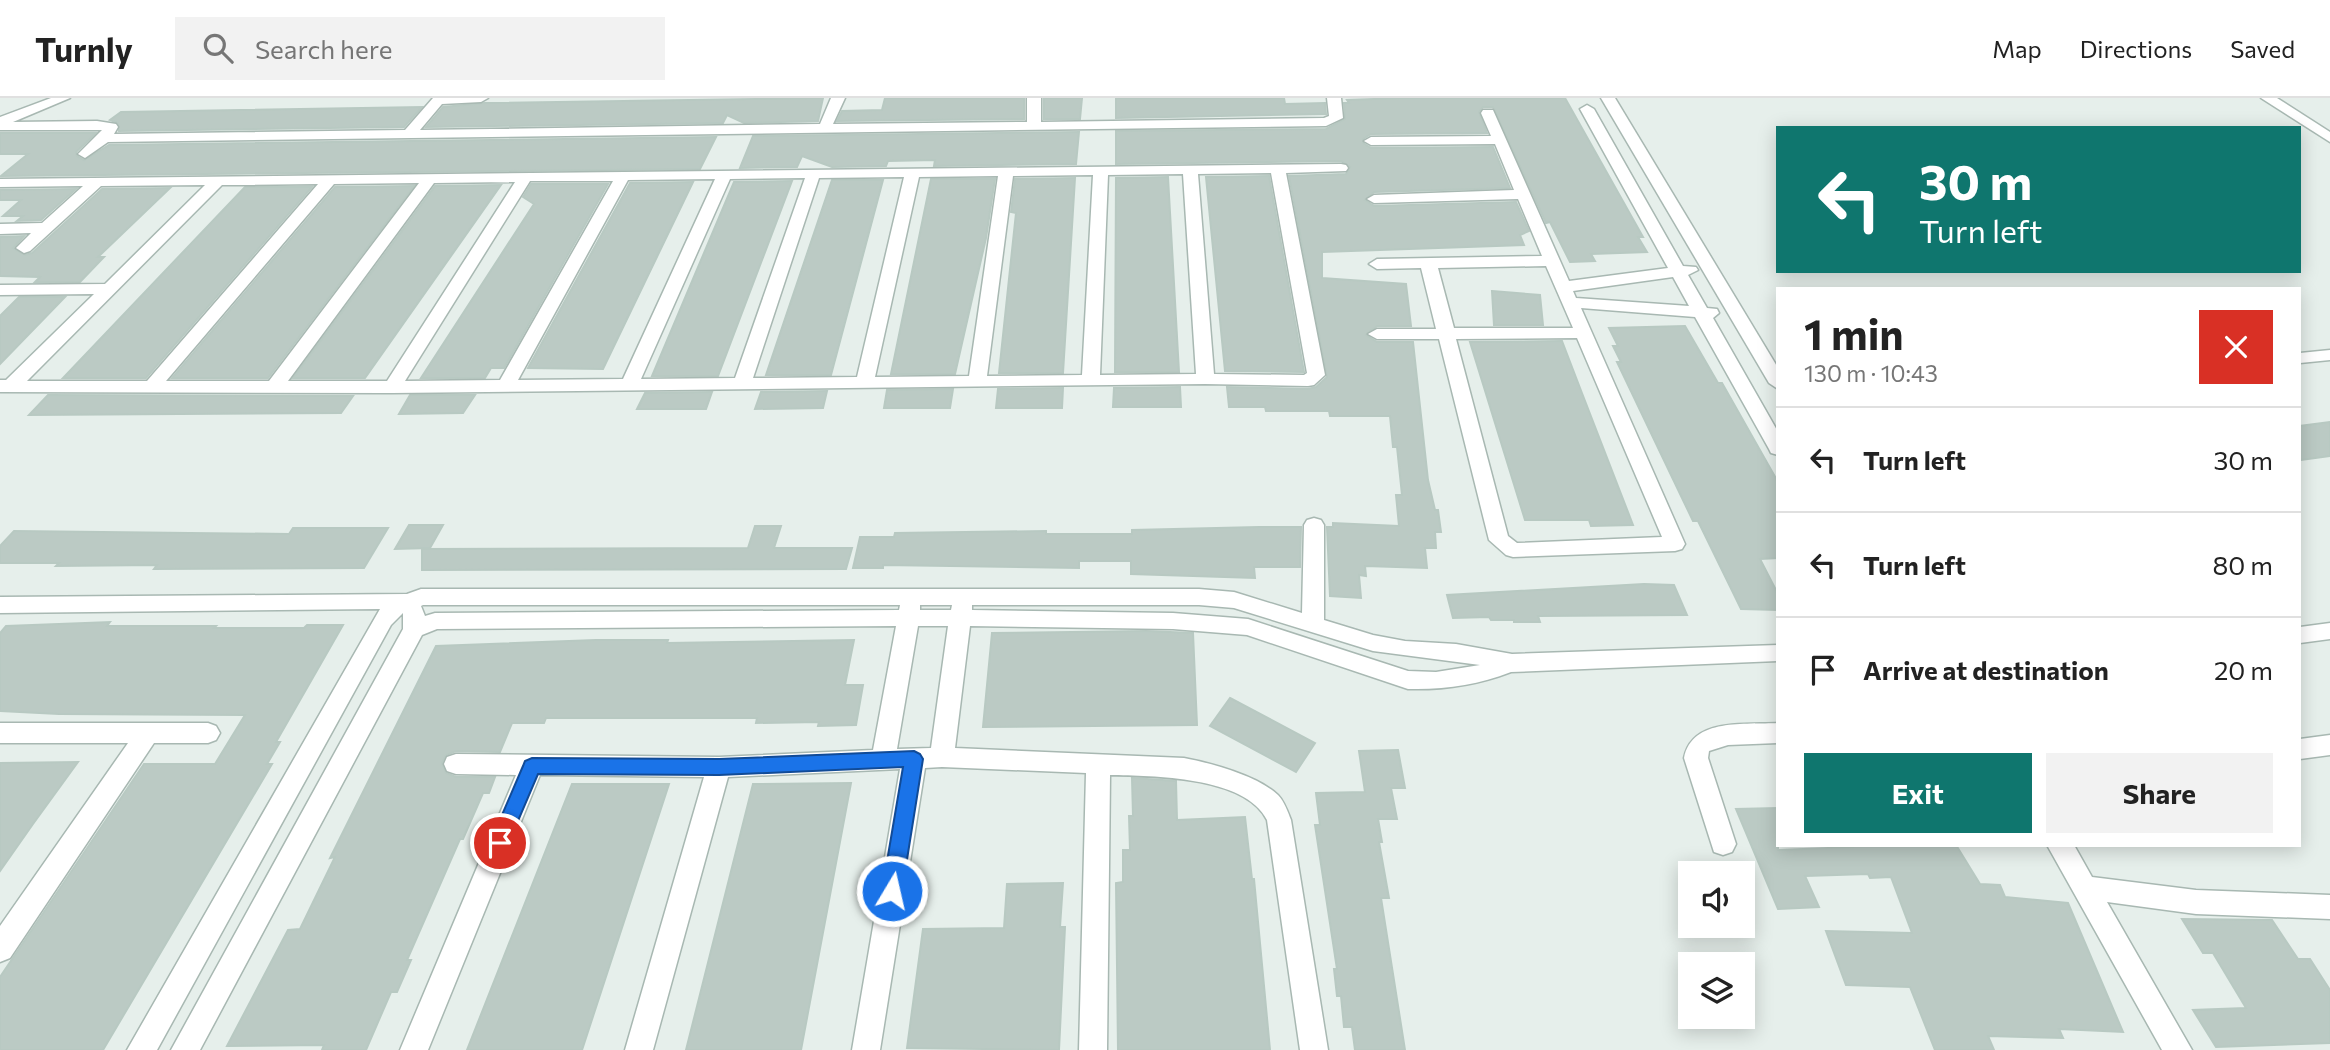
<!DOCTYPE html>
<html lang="en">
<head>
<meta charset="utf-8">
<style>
  :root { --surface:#fff; --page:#f2f2f2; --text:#222; --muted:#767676; --line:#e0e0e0; --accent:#0f766e }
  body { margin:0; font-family:Commissioner,sans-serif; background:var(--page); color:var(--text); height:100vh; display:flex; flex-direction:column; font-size:26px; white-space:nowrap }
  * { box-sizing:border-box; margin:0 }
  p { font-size:23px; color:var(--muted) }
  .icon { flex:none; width:38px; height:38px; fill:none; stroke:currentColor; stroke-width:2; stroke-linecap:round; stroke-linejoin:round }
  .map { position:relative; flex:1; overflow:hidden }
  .side { position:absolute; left:1776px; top:189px; width:525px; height:560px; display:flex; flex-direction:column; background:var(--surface); border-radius:0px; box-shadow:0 4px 18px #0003 }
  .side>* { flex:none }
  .guide { position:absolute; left:1776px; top:28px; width:525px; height:147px; border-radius:0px; box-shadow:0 4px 18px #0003; background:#0f766e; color:#fff; overflow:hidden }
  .tools { position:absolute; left:1678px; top:763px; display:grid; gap:14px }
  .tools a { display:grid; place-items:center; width:77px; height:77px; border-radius:0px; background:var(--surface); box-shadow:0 4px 18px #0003; font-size:35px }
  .pin { position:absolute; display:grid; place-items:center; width:60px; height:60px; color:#fff; margin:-30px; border:4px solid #fff; border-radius:50%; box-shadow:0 2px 7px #0007 }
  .me { position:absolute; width:77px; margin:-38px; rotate:9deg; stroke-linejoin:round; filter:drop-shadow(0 0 5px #0008) }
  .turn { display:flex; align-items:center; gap:24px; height:147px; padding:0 28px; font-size:32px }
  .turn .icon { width:91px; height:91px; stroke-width:2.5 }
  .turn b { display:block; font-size:49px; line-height:60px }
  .round { display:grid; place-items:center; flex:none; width:74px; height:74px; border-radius:0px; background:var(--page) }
  .overview { display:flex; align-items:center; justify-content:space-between; height:119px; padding:0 28px }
  h1 { font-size:42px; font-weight:700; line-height:52px }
  .button { display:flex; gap:14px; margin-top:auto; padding:14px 28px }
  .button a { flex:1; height:80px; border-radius:0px; background:var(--accent); color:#fff; font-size:28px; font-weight:700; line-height:80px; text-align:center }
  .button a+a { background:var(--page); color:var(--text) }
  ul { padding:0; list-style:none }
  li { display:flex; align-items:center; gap:21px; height:105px; padding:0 28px; border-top:2px solid var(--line) }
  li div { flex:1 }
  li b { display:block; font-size:26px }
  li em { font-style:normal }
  header { display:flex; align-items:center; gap:42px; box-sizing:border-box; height:98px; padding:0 35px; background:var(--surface); border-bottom:2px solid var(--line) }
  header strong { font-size:33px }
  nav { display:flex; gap:38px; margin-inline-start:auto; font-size:24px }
  .search { width:490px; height:63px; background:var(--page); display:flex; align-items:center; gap:18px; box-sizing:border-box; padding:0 24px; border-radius:0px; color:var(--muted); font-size:26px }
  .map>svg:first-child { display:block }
</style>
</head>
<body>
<header>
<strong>Turnly</strong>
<div class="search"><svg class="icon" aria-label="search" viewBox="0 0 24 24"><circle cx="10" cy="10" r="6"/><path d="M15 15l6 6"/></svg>Search here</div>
<nav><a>Map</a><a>Directions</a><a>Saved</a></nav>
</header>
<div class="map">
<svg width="2330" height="952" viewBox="0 0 2330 952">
  <rect width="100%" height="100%" fill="#e6efeb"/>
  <!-- building -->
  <g fill="#bbcac4" stroke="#b8c9c2" stroke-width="2">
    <path d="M823 0 818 23 744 25 727 17 723 25 426 29 443 9 485 5Z"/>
    <path d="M885 0H1024V21L837 23 842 13 882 12Z"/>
    <path d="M1044 0H1082L1080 21H1044Z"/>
    <path d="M1116 0H1284L1285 6 1325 5 1326 16 1116 20Z"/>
    <path d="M1401 0H1565L1643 139H1638L1647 154 1591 156 1595 163 1570 164 1550 124 1546 125 1493 9H1483L1479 14 1487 35 1371 36 1363 41V45L1371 50 1493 49 1510 90 1374 94 1365 102 1374 108 1516 104 1529 133 1520 137 1524 147 1322 154V180L1406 186 1411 228H1377L1366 237 1377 244H1413L1428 382 1435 412H1438L1441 434H1435L1436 450H1425L1427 470 1365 468 1366 478 1359 477 1361 500 1330 498 1327 429H1333V425L1399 428 1396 397H1402L1397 349H1393L1390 318H1330L1329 313H1266L1265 309H1229L1227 289 1308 291 1316 289 1327 279 1289 78 1346 76 1350 69 1341 63 1116 66V33L1326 31 1345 21 1344 5H1349L1347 2Z"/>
    <path d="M422 9 404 29 119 33 118 25 110 22 121 14Z"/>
    <path d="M1079 34 1076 66 934 68 935 62 888 63 886 68 832 69 802 58 797 69 740 70 753 38Z"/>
    <path d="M0 35H96L76 54 77 58 84 62 109 47 716 39 700 71 1 78 28 56H0Z"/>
    <path d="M1269 78 1304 274 1225 273 1206 79Z"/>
    <path d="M1168 79 1179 274H1115L1116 80Z"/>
    <path d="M1075 80 1063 275H999L1016 115 1011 114 1015 81Z"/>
    <path d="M931 81H995L986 140 955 276H891Z"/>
    <path d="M832 82H883L831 277H766Z"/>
    <path d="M792 83 718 278H652L734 84Z"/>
    <path d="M693 84 603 271 528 270 630 85Z"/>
    <path d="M531 86H608L504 270H491L485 280H421L534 106 523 99Z"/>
    <path d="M501 87 365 280H293L435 88Z"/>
    <path d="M414 88 268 280H172L335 89Z"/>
    <path d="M245 89H312L146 280H63Z"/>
    <path d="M170 90 98 159H104L80 184H35L40 179 0 178V139L24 138 13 150 25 157 32 155 102 91Z"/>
    <path d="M76 91 41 122 17 123 23 118H3L21 102H0V92Z"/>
    <path d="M1492 193 1540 197 1543 227H1494Z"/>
    <path d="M19 199H65L0 266V218Z"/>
    <path d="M1685 228 1718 285H1722L1778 384V460L1760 461 1778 496V512L1741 511 1698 423H1693L1682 400 1617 264H1621L1613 248H1618L1609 230Z"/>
    <path d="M1562 243 1580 290 1633 427 1591 428 1589 422H1525L1470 244Z"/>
    <path d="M1180 289 1181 309H1113L1114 290Z"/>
    <path d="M1063 290 1062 310H996L998 291Z"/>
    <path d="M953 291 950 310H884L887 292Z"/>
    <path d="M827 293 823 310 755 311 761 294Z"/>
    <path d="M712 294 706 311H637L645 295Z"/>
    <path d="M48 297 353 298 341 315 29 317Z"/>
    <path d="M410 297H475L463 315 399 316Z"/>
    <path d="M2330 324V358L2300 362V328Z"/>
    <path d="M409 427H443L430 450 395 451Z"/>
    <path d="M755 428H781L774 450H852L846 471 422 472V451L748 450Z"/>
    <path d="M1259 429H1301L1300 469H1254L1255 480 1131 476V463H1079V470L883 467V470H853L860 439H894L895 435 1046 433V436H1132V432Z"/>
    <path d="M293 430H388L364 470 154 471 157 467 56 468 59 465H0V448L14 433 289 436Z"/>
    <path d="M1644 486 1674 487 1687 517 1538 518 1540 524H1514V522H1491L1489 519 1453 520 1447 497Z"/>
    <path d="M110 524 107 528H216L214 530H304L307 527H343L276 644H280L267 666H272L103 952H0V879L144 666H215L245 617 59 616 0 613V535L6 528Z"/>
    <path d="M1146 533 1193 535 1197 627 983 629 992 535Z"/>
    <path d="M596 542H668L667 545 854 542 845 587H863L856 627 818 628 819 624 756 625 757 620H546L544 625H512L500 654 456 653 446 657 442 665 446 675 456 679H495L489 695H483L463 741H460L407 862H411L397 894H391L366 952H322L324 947 227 948 288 832 300 831 335 759 330 760 436 548Z"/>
    <path d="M1230 600 1315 645 1296 674 1210 628Z"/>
    <path d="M1398 652 1405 690H1391L1397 721H1378L1382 744H1379L1389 800H1381L1405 952H1355L1352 929H1344L1341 898H1337L1334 871H1337L1315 727H1320L1316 695 1365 694 1359 653Z"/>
    <path d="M78 664 33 726 0 773V665Z"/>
    <path d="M1132 680 1176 683 1177 722 1245 719 1252 781H1254L1270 952H1118L1116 785 1123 784V752H1130L1129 718H1133Z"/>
    <path d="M851 685 801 952H686L753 686Z"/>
    <path d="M572 686H669L582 952H467Z"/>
    <path d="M1778 710V752L1853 749 1852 747H1956L1980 786 2000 787 2005 799 2068 805 2123 934 2059 931 2063 940 1988 938 1994 952H1935L1910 889 1846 887 1826 833 1912 835 1891 779 1870 780 1868 776 1805 778 1819 809 1778 811 1736 711Z"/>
    <path d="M1063 785 1060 829H1065L1059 952 907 950 923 831 1004 830 1007 786Z"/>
    <path d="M2182 821 2272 822 2298 861H2310L2330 892V945L2216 949 2193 912 2246 910 2213 855H2203Z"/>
  </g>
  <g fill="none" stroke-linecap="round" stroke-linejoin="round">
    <!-- minor casing -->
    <g stroke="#a8b8b2" stroke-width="3">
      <g id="minor">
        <path d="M51 0H70L13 24 97 23 116 26 118 29 114 36 405 32 433 0H488L481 4 442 6 420 32 820 26 831 0H845L833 26 1027 24V0H1041V24L1324 20 1329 18 1327 0H1341L1343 20 1326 28 108 44 85 60 78 56 102 32H0V19Z"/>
        <path d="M1601 0H1615L1778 270V291L1769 285Z"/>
        <path d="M2261 0H2277L2330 34V44Z"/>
        <path d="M1587 7 1594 11 1683 168 1696 169 1698 172 1688 177 1707 210 1717 211 1719 215 1713 220 1778 334V357L1771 355 1769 351 1695 219 1581 210 1685 446 1682 451 1675 453 1513 459 1506 457 1489 442 1439 241H1377L1368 236 1377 231H1436L1421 170 1377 171 1369 166 1377 161 1542 158 1518 101 1374 105 1367 101 1374 97 1514 92 1495 46 1371 47 1364 43 1371 39 1491 38 1481 15 1483 12H1493L1569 183 1668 170 1580 11ZM1546 168 1573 230H1454L1438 170ZM1673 179 1689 208 1576 200 1573 193ZM1577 240 1662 439 1517 445 1508 438 1456 241Z"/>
        <path d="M1341 66 1346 67 1348 70 1346 73 1286 75 1325 277 1314 287 1308 288 1205 286 392 295 0 294V282H6L94 196 0 197V187L105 186 205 87 101 88 30 153 24 155 16 150 31 135 0 136V126L42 125 83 88 0 89V81ZM1271 75 1307 275 1304 277 1214 276 1198 76ZM1183 76 1196 276 1100 277 1108 77ZM1093 77 1082 277 987 278 1013 78ZM998 78 969 278 875 279 919 79ZM904 79 857 279 753 280 819 80ZM805 80 735 280 641 281 730 81ZM715 81 623 281 518 282 628 82ZM530 83H613L500 282 405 283ZM515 84 387 283H288L434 85ZM419 85 269 283H166L334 86ZM318 86 147 283H27L222 87Z"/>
        <path d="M2330 252V262L2300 265V255Z"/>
        <path d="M1314 420 1321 422 1324 427V522L1373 537 1405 543 1456 546 1512 556 1778 547V563L1511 574C1477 587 1445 592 1408 591L1247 537 1173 531 970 528 955 650 1184 660C1211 665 1258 678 1278 697 1284 703 1288 714 1291 722L1328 952H1300L1267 722C1245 678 1152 678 1110 677L1107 952H1079L1086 675 942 669 925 670 880 952H852L900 671 728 679 653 952H625L704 679 540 677 428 952H400L516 677 456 676 447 673 444 666 447 659 456 656 719 659 873 652 896 528 437 531 422 537 200 952H171L403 531V515L391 527 157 952H127L380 511 0 515V499L407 496 421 491H1199L1234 494 1302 515 1304 427 1307 422ZM423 507H900L899 512 435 515 425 518 421 508ZM920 507H952L951 512H920ZM972 507H1199L1234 510 1373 553 1480 567 1436 574 1408 573 1248 521 1173 515 972 512ZM918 528H948L931 650 897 651Z"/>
        <path d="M2330 525V541L2300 545V529Z"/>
        <path d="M0 625H208L216 628 220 635 216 642 208 645H154L10 860 0 864V828L128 645H0Z"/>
        <path d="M1778 625V645L1728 647 1709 653 1708 660 1736 746 1732 754 1723 757 1714 754 1684 660C1692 619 1746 627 1778 625Z"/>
        <path d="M2330 637V657L2300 661V641Z"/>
        <path d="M2047 747H2074L2092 779 2196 792 2330 797V821L2196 816 2107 804 2192 952H2162Z"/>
      </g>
    </g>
    <!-- minor -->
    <use href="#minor" fill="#fff" fill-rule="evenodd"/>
  </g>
  <!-- route -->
  <path fill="#1a73e8" stroke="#114b97" stroke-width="2" d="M914 653 920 656 923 661 902 793 899 800 892 802 885 800 882 793 903 669 719 677 538 676 506 751 500 754 493 751 490 745 523 668 525 663 532 660 719 661Z"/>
</svg>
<div class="tools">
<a><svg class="icon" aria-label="sound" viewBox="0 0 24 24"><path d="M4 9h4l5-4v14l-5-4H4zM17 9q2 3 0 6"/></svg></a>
<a><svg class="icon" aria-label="layers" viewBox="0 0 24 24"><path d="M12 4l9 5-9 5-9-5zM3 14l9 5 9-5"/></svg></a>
</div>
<div class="pin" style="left:500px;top:745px;background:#d93025"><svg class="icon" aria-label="arrive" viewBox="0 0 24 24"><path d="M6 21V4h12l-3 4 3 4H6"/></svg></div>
<svg class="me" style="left:892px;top:793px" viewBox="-20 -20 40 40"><circle r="17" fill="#1a73e8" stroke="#fff" stroke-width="3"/><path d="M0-11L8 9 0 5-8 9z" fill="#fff"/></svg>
<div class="guide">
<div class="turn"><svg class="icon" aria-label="left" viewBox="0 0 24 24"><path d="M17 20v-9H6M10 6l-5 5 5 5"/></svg><div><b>30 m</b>Turn left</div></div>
</div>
<section class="side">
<div class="overview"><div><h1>1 min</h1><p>130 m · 10:43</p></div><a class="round" style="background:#d93025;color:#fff"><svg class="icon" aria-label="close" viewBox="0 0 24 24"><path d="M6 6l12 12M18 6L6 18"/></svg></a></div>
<ul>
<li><svg class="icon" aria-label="left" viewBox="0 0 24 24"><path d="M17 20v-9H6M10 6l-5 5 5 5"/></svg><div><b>Turn left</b></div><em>30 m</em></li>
<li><svg class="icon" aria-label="left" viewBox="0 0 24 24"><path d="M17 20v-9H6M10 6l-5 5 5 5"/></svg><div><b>Turn left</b></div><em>80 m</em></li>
<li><svg class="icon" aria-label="arrive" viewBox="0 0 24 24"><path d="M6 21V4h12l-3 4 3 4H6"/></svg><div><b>Arrive at destination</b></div><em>20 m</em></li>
</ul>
<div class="button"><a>Exit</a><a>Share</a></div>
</section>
</div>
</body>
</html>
